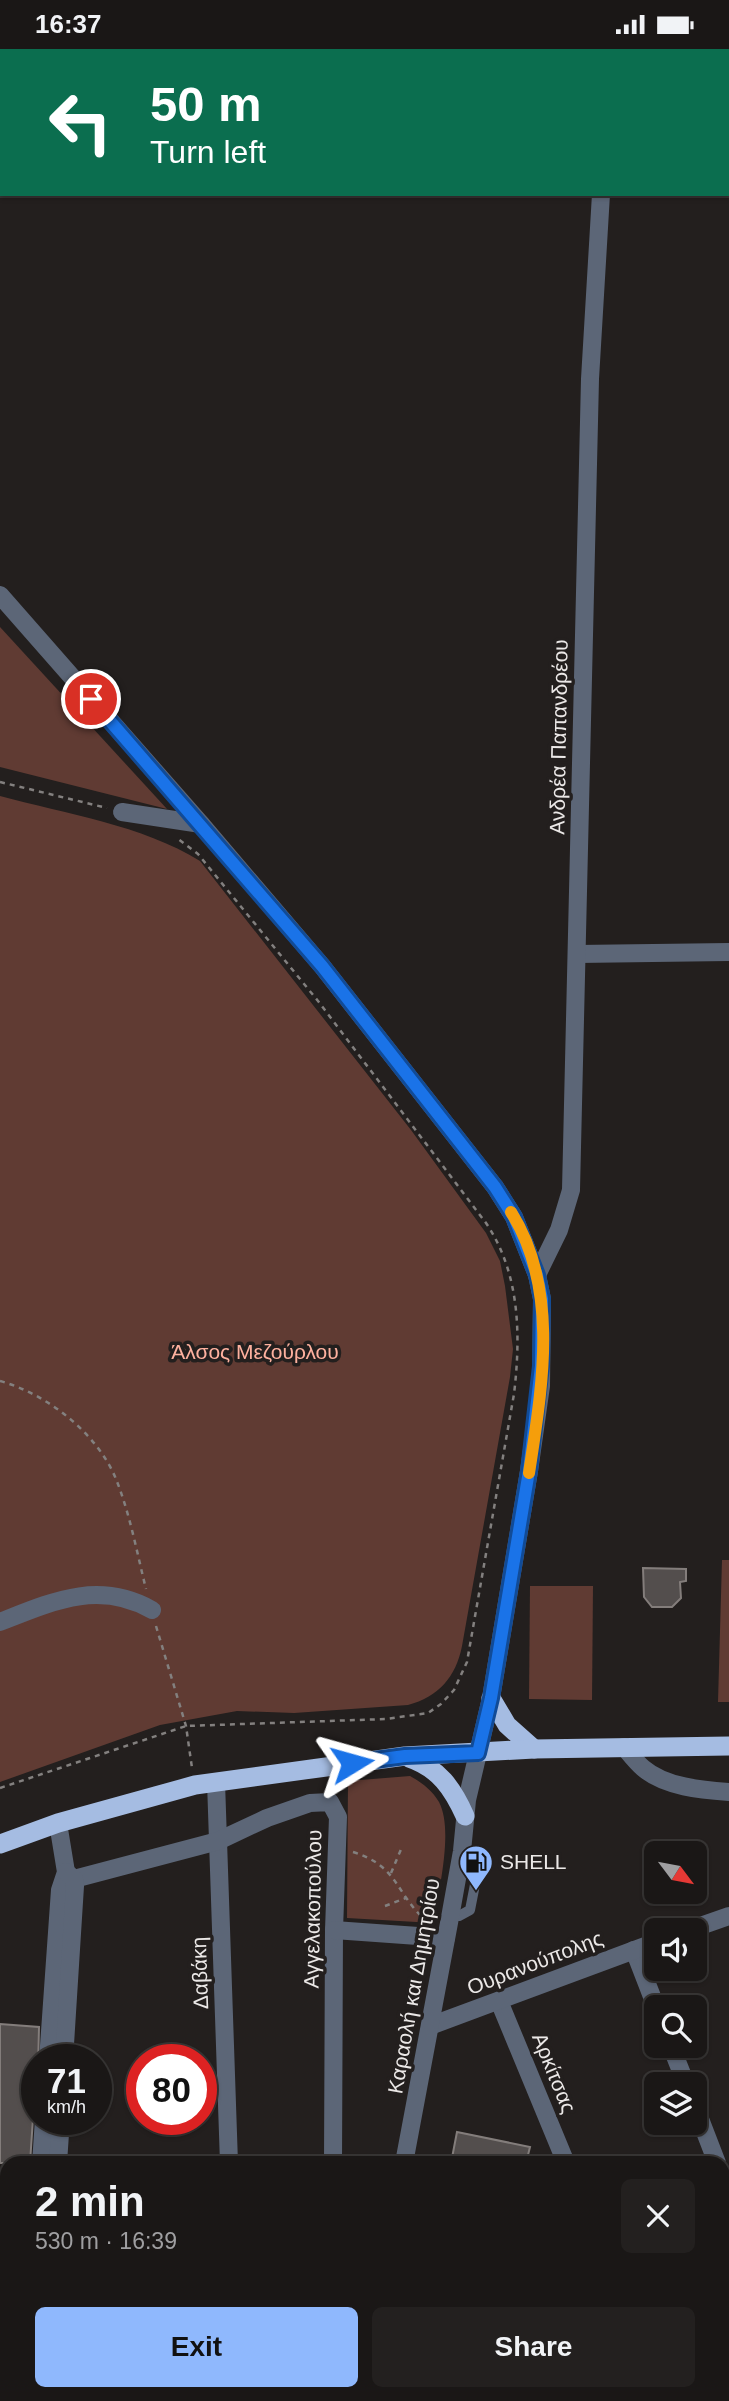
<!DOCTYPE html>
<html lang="en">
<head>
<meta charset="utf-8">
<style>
  :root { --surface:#1a1716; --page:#23201f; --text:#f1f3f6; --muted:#9f9fa1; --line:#383635; --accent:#8fb8fd }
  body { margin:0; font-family:Helvetica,sans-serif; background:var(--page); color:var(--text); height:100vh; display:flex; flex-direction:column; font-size:26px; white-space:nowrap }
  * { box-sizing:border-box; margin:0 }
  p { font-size:23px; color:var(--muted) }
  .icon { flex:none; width:38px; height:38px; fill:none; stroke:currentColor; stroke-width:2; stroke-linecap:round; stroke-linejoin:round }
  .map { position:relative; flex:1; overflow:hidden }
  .details { position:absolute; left:0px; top:2107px; width:730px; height:245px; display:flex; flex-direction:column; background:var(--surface); border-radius:21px 21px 0 0; box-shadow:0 2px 5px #0004,0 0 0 2px var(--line) }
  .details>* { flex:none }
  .top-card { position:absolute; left:0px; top:0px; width:730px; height:147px; box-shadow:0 2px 5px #0004,0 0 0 2px var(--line); background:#0b6e4f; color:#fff; overflow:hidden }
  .needle { width:46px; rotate:122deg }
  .tools { position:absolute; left:644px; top:1792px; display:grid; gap:14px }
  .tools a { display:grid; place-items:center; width:63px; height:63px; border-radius:10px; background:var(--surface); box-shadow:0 2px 5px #0004,0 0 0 2px var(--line); font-size:35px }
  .speed { position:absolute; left:21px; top:1995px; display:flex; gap:14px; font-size:35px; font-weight:700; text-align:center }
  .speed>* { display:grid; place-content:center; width:91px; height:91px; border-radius:50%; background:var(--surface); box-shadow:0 2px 5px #0004,0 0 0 2px var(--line); line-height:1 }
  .speed small { font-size:18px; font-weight:400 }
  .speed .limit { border:10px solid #d22; background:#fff; color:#111 }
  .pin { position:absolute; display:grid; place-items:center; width:60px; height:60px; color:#fff; margin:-30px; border:4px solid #fff; border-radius:50%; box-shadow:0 2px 7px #0007 }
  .me { position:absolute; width:77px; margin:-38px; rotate:82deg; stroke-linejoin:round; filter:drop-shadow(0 0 5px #0008) }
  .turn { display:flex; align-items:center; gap:24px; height:147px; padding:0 35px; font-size:32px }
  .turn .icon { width:91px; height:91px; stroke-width:2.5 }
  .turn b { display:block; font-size:49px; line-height:60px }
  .round { display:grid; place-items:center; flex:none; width:74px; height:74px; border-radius:10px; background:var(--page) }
  .head { display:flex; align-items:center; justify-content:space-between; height:119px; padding:0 35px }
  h1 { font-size:42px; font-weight:700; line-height:52px }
  .cta { display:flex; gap:14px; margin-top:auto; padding:14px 35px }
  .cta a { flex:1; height:80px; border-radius:10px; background:var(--accent); color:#111; font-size:28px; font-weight:700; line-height:80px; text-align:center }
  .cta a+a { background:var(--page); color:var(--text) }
  .status { display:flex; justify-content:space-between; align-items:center; height:49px; padding:0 35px; background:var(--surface); direction:ltr }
  .status svg { height:19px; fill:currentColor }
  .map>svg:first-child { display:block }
</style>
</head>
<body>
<div class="status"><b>16:37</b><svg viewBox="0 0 49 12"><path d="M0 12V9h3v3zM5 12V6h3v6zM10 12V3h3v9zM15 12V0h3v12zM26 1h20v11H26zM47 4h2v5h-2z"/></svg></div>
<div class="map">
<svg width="729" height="2352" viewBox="0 0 729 2352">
  <rect width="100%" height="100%" fill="#231f1e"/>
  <!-- green -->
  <g fill="#603b33">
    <path d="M0 578 167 760 0 718Z"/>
    <path d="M0 747C66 765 142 776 200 812L411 1081 486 1184 500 1212 505 1237 513 1300 510 1328 462 1597C456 1628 438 1648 408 1656L294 1664 237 1662 160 1676 0 1733Z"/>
    <path d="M722 1511H729V1653H718Z"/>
    <path d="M530 1537H593L592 1651 529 1650Z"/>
    <path d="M410 1727C421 1733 432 1741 439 1753 454 1782 438 1842 434 1874L347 1869 348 1732Z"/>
  </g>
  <!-- building -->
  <g fill="#534e4d" stroke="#837d7b" stroke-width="2">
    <path d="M643 1519 686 1520V1532L680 1533 681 1549 672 1558H652L644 1548Z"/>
    <path d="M0 1975 39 1978 37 2062 33 2069 30 2114H0Z"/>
    <path d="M457 2083 530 2098 526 2114H451Z"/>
  </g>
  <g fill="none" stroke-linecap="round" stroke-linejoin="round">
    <!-- path -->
    <g stroke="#83807f" stroke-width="2.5" stroke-dasharray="5 5" stroke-linecap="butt">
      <path d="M0 733 107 759"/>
      <path d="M0 1332C47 1345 97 1384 116 1430 130 1465 137 1504 146 1540"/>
      <path d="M156 1577 186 1677 192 1719"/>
      <path d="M0 1739 186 1677 386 1670 428 1664 441 1655 454 1641 467 1613 514 1345C521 1286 520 1224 486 1174L318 952 198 805 177 789"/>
      <path d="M353 1803C398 1817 395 1843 425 1871"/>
      <path d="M391 1824 402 1798"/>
      <path d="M385 1857 406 1849"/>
    </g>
    <!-- service -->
    <path stroke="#5c6677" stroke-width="10" d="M459 1867 470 1861 478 1820 469 1812"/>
    <!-- minor -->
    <g stroke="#5c6677" stroke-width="18">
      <path d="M122 763 201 775"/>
      <path d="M577 905 729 903"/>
      <path d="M0 1573C53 1552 99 1531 152 1561"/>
      <path d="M624 1698C630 1705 636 1713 643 1719 665 1738 702 1741 729 1743"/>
      <path d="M216 1733 229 2114"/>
      <path d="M74 1830 218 1792 267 1769 310 1754 330 1753 338 1768 334 1881 333 2114"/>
      <path d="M334 1881 446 1889"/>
      <path d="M689 1881 729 1867"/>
      <path d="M634 1901 656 1958"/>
      <path d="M499 1952 566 2114"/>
      <path d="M430 1977 656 1893"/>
      <path d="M671 1997 686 2035"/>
      <path d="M695 2057 717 2114"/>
      <path d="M723 2129 729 2145"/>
      <path d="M0 2134H7"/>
      <path d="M723 2216H729"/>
      <path d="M236 2345V2352"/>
      <path d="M341 2345V2352"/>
      <path d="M526 2345 529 2352"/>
      <path d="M655 2345 658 2352"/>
      <path d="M131 2352V2345"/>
    </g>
    <!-- tertiary -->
    <g stroke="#5c6677" stroke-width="18">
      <path d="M601 0V2"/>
      <path d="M0 546 201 775 322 917 495 1138 514 1168 537 1226 542 1250 541 1337 529 1422 491 1649 467 1751 462 1802 449 1874 404 2114"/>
      <path d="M537 1226 559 1181 571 1141 590 330 601 145"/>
      <path d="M48 2011 60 1841 66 1823 58 1774"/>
      <path d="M64 2011 75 1837 74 1830 66 1823"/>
      <path d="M41 2114 44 2070"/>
      <path d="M58 2114 61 2070"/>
      <path d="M387 2345 390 2352"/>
      <path d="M26 2352V2345"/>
      <path d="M44 2352V2345"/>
    </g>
    <!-- trunk -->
    <g stroke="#a5bce2" stroke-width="19">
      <path d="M491 1649 507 1676 534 1700"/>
      <path d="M409 1709C439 1719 453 1740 465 1767"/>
      <path d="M0 1795 58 1774 195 1736 326 1718 405 1707 534 1700 729 1697"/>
    </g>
  </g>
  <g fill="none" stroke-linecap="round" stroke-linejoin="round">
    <!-- route casing -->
    <g stroke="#114b97" stroke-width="18">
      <path id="route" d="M91 650 322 917 495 1138 514 1168 537 1226 542 1250 541 1317 529 1422 491 1649 478 1704 405 1707 352 1714"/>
    </g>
    <!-- route -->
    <use href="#route" stroke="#1a73e8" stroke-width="12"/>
    <!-- slow -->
    <path stroke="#f59e0b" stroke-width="12" d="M511 1163C560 1241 542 1338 529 1424"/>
  </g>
  <!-- icons -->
  <defs>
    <g id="fuel-pin" transform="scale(1.75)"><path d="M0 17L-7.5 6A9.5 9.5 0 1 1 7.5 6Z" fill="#8fb8fd" stroke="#231f1e"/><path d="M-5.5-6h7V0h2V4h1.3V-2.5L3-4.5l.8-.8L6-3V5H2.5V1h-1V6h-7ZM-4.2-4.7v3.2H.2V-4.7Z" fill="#111"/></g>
  </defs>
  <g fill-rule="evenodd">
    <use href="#fuel-pin" x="476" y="1813"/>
  </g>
  <g text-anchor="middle" stroke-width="7" stroke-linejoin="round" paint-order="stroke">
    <!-- street labels -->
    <g font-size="21" fill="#ebe8e7" stroke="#231f1e">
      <text transform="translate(559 688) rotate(-89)" y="7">Ανδρέα Παπανδρέου</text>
      <text transform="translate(313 1860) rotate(-89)" y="7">Αγγελακοπούλου</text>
      <text transform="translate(535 1914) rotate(-21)" y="7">Ουρανούπολης</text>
      <text transform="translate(200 1924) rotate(-92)" y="7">Δαβάκη</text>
      <text transform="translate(414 1937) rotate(-80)" y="7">Καραολή και Δημητρίου</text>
      <text transform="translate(554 2024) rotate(68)" y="7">Αρκίτσας</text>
    </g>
    <!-- park labels -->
    <g font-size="21" fill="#feb19f" stroke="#231f1e">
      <text x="255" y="1310">Άλσος Μεζούρλου</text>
    </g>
    <!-- poi labels -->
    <g font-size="21" fill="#ebe8e7" stroke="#231f1e" text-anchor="start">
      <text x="500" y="1820">SHELL</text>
    </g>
  </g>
</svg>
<div class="tools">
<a><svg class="needle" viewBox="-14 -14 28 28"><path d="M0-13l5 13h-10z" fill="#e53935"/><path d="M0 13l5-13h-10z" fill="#9f9fa1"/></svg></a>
<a><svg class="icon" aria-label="sound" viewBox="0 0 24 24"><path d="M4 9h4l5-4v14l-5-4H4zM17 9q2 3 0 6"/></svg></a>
<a><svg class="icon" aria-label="search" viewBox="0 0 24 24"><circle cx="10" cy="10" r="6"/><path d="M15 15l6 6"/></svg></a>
<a><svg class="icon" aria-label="layers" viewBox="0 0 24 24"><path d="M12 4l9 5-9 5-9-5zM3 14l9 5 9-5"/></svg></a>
</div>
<div class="speed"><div>71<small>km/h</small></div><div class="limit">80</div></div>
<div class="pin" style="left:91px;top:650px;background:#d93025"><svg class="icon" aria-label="arrive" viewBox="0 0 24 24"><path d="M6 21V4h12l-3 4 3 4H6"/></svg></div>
<svg class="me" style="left:352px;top:1714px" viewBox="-20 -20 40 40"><path d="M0-17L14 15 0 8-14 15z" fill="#1a73e8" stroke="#fff" stroke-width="4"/></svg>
<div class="top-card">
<div class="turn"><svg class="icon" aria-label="left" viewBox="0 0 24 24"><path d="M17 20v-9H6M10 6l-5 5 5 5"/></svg><div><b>50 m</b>Turn left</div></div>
</div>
<section class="details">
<div class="head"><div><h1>2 min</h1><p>530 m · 16:39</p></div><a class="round"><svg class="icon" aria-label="close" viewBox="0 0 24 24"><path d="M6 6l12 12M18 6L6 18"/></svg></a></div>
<div class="cta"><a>Exit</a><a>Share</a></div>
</section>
</div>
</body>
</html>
